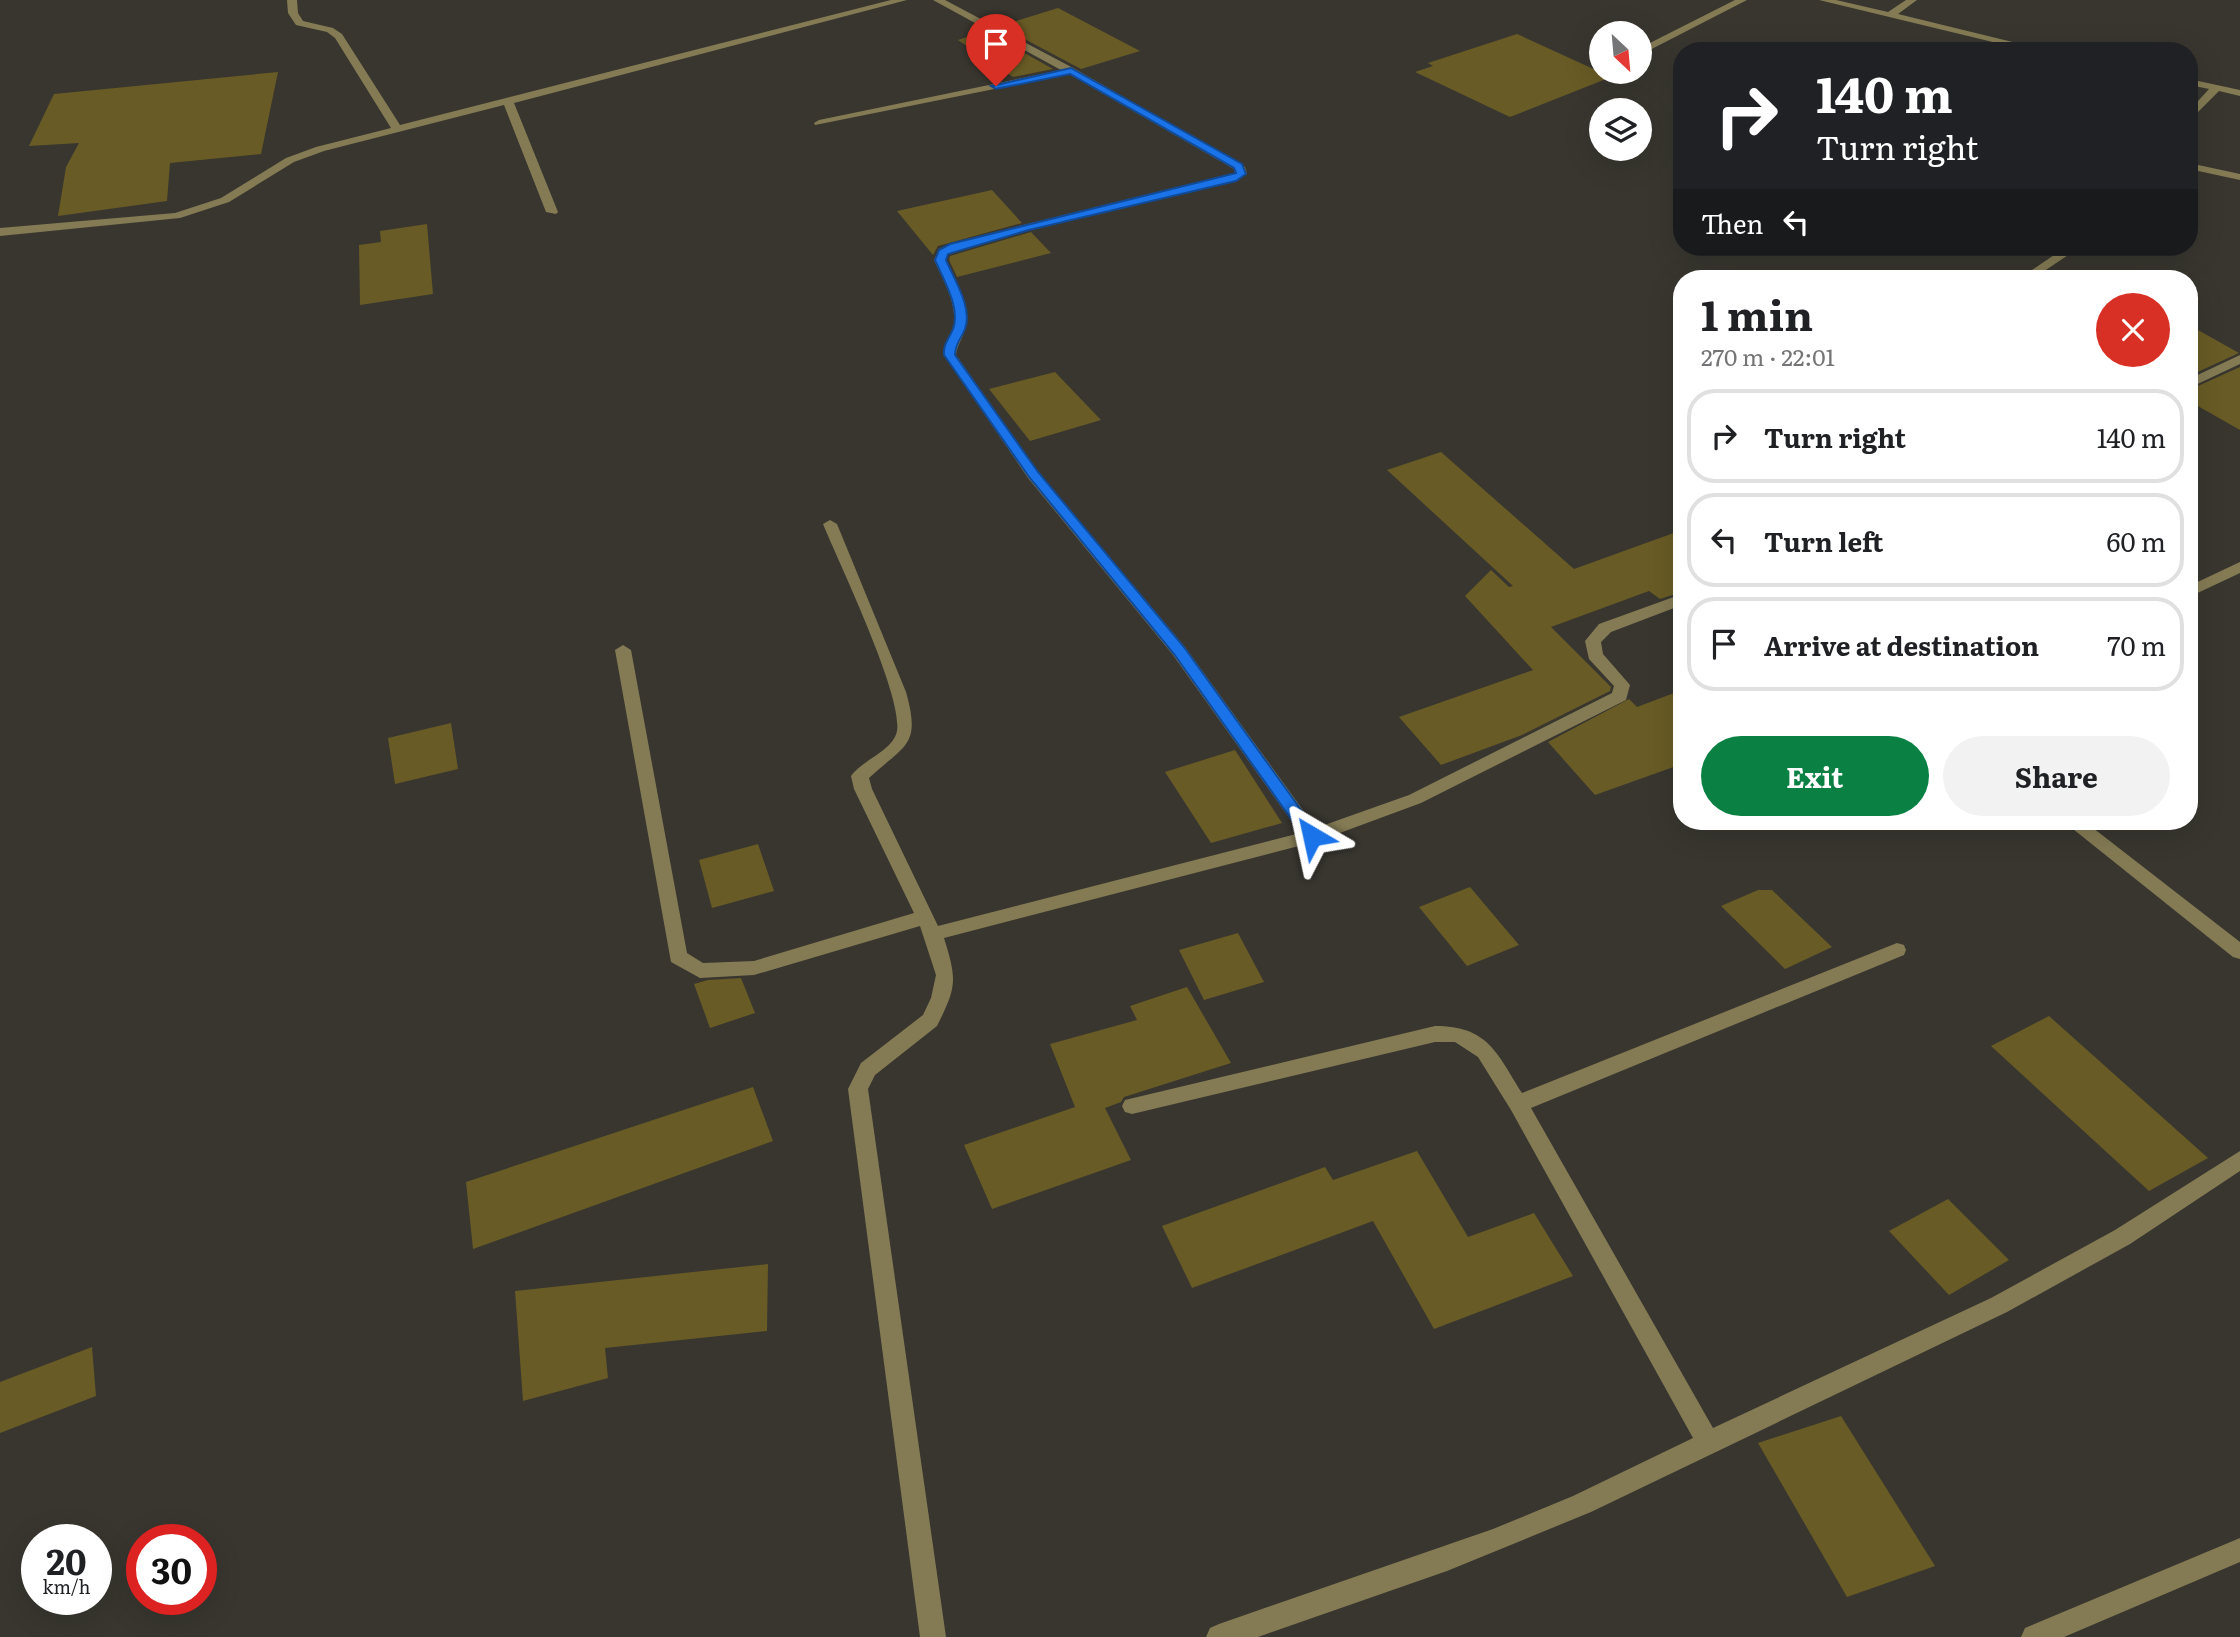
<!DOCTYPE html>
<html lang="en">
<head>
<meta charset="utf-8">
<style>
  :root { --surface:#fff; --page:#f2f2f2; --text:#202124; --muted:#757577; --line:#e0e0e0; --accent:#0b8043 }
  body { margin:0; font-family:Literata,serif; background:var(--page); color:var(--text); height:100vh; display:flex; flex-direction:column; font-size:26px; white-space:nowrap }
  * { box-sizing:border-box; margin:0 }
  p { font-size:23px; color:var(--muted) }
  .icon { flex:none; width:38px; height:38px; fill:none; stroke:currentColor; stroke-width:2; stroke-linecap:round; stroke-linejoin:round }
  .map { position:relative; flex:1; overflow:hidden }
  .details { position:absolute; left:1673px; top:270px; width:525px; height:560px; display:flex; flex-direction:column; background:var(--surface); border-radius:28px; box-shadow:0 7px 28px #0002 }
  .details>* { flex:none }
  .top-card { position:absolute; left:1673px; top:42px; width:525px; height:214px; border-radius:28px; box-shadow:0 7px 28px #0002; background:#202124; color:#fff; overflow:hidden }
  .needle { width:46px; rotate:154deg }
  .fabs { position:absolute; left:1589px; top:21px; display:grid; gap:14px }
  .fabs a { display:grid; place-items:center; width:63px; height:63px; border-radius:50%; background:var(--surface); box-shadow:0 7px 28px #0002; font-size:35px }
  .speed { position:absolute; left:21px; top:1524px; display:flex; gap:14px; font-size:35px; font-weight:700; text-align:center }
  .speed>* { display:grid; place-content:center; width:91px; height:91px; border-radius:50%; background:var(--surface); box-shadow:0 7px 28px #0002; line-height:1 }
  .speed small { font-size:18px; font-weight:400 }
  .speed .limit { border:10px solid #d22; background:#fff; color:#111 }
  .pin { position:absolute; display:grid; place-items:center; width:60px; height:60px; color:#fff; margin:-72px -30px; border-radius:50% 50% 50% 0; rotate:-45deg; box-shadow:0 0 7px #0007 }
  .pin .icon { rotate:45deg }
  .me { position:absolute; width:77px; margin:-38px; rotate:324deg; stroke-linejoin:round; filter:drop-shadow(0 0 5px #0008) }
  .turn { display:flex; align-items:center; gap:24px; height:147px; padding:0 28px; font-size:32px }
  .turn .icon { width:91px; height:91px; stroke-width:2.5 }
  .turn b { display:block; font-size:49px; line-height:60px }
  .then { display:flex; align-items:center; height:66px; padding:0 28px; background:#0003; gap:14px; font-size:26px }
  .round { display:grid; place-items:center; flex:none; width:74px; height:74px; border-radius:37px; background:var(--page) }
  .head { display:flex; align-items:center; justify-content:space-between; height:119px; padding:0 28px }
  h1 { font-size:42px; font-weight:700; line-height:52px }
  .action { display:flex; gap:14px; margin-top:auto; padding:14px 28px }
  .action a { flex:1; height:80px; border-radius:42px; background:var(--accent); color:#fff; font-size:28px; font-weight:700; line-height:80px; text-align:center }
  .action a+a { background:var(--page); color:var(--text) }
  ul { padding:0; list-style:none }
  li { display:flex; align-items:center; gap:21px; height:94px; margin:0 14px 10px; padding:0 14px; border:4px solid var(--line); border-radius:28px }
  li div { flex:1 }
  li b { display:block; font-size:26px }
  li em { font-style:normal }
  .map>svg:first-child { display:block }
</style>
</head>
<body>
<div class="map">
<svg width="2240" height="1637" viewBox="0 0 2240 1637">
  <rect width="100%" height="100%" fill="#38362f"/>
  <!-- building -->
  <g fill="#685b25">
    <path d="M1058 8 1140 51 1081 69 1000 26Z"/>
    <path d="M985 31 1053 69 1013 77 958 40Z"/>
    <path d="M1517 34 1611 77 1510 117 1415 72 1433 66 1428 63Z"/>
    <path d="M278 72 261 154 170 163 167 201 58 216 66 167 79 143 29 146 54 94Z"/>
    <path d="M992 190 1022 223 938 246 933 255 897 211Z"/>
    <path d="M427 224 433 294 360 305 359 245 381 242 380 231Z"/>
    <path d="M1031 232 1051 253 957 277 949 260 950 256Z"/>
    <path d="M2189 325 2239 353 2189 376Z"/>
    <path d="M2240 367V430L2189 401V390Z"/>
    <path d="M1055 372 1101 420 1030 441 989 389Z"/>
    <path d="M1441 452 1574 569 1682 530V592L1660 599 1649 591 1551 627 1611 687 1610 691 1522 735 1441 765 1399 717 1533 670 1465 596 1491 570 1509 587 1513 586 1387 470Z"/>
    <path d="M1682 690V764L1595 795 1548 742 1629 699 1637 707Z"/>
    <path d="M451 723 458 769 395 784 388 738Z"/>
    <path d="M1235 750 1282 823 1211 843 1165 772Z"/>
    <path d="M758 844 774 891 712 908 699 860Z"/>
    <path d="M1470 887 1519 945 1467 966 1419 907Z"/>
    <path d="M1758 890H1772L1832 947 1785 969 1721 906Z"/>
    <path d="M1238 933 1264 982 1204 1000 1179 950Z"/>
    <path d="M741 978 755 1013 710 1028 694 984 708 980Z"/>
    <path d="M1187 987 1231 1063 1124 1097 1121 1102 1105 1108 1131 1160 992 1209 964 1145 1075 1107 1050 1044 1137 1020 1130 1006Z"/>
    <path d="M2049 1016 2208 1158 2149 1191 1991 1046Z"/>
    <path d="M753 1087 773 1141 473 1249 466 1182Z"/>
    <path d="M1417 1151 1468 1237 1534 1213 1573 1276 1434 1329 1373 1221 1192 1288 1162 1226 1325 1167 1333 1180Z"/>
    <path d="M1948 1199 2009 1260 1949 1295 1889 1231Z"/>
    <path d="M768 1264 767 1331 605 1348 608 1378 523 1401 515 1291Z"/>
    <path d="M92 1347 96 1396 0 1433V1382Z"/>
    <path d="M1841 1416 1935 1566 1847 1597 1758 1443Z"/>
  </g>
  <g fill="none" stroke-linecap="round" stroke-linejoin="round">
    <!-- minor -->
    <g fill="#847b54" fill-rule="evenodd">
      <path d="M287 0H297L298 13 303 21 333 28 342 34 400 125 891 0H907L514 103 558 212 556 214 546 212 504 105 324 151 294 162 229 202 180 218 0 236V228L175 213 221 198 286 158 316 147 391 128 335 38 327 32 296 25 288 13Z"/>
      <path d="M933 0H945L1075 69 1245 167 1247 174 1237 181 1030 230 948 254 946 260C955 280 972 306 965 329 963 338 957 345 956 355L1038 472 1185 647 1316 828 1409 795 1612 693 1614 686 1589 659 1585 641 1599 624 1682 594V605L1611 632 1601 642 1603 654 1630 685 1626 700 1421 803 1318 841 944 938C957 980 957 986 937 1026L875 1075 868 1089 946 1637H920L848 1089 861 1063 923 1015 931 998 936 975 920 926 754 975 700 978 671 962 615 650 623 645 631 650 687 953 703 963 754 961 914 913 854 789 851 776C862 760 893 751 897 731 903 695 839 563 823 524L830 520 837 524 906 692C921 746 906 744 869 778L872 789 938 926 1300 833 1173 655 1028 478 944 355C944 345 950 338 953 329 959 306 943 280 934 260L939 249 1023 225 1229 177 1235 173 1234 169 1069 74 815 125 814 123 819 120 1061 70Z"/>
      <path d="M1735 0H1747L1640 55V48Z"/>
      <path d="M1819 0H1836L1888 12 1906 0H1917L1898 14 2049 51H2030Z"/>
      <path d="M2189 79 2240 90V96L2219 91 2189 121V111L2209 89 2189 85Z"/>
      <path d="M2189 163 2240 174V180L2189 169Z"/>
      <path d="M2066 247H2080L2034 278H2020Z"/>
      <path d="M2240 355V364L2189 388V379Z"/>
      <path d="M2240 562V573L2189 597V586Z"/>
      <path d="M2063 821H2084L2240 942V959L2233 957Z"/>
      <path d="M1897 943 1904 945 1906 950 1904 955 1531 1108 1713 1428 1991 1298 2115 1230 2240 1151V1171L2130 1244 2007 1312 1591 1512 1447 1571 1258 1637H1206L1210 1628 1219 1624 1493 1529 1573 1496 1693 1438 1511 1110 1478 1057 1455 1042H1435L1132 1114 1125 1112 1122 1106 1125 1100 1435 1026C1488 1026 1497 1053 1522 1093Z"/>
      <path d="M2240 1538V1562L2064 1637H2021L2025 1628Z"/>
    </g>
  </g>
  <!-- route -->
  <path fill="#1a73e8" stroke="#114b97" stroke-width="2" d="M1071 68 1242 164 1246 174 1236 181 1029 230 948 254 946 260C954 279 973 308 965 329 961 339 955 344 955 355L1038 472 1184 647 1317 832V840H1306L1174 654 1029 477 944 355C943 344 949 339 953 329 961 308 943 279 935 260L939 250 950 244 1236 173 1234 168 1070 74 996 89 991 86Z"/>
</svg>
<div class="fabs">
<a><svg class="needle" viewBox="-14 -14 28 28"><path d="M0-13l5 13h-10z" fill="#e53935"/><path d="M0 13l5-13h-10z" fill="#757577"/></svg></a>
<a><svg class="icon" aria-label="layers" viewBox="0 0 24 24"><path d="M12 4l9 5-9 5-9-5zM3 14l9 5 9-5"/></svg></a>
</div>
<div class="speed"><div>20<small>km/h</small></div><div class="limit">30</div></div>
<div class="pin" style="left:996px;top:86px;background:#d93025"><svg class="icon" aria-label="arrive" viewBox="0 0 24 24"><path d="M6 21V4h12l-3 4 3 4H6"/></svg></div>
<svg class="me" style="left:1312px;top:836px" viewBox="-20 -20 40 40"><path d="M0-17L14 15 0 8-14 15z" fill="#1a73e8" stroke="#fff" stroke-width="4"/></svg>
<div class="top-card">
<div class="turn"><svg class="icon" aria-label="right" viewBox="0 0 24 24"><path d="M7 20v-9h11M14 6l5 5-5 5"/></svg><div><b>140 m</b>Turn right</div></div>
<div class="then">Then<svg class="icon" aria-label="left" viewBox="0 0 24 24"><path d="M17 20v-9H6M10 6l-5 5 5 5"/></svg></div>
</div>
<section class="details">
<div class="head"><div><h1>1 min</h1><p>270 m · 22:01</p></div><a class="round" style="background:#d93025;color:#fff"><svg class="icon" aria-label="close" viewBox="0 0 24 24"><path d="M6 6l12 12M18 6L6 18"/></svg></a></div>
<ul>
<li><svg class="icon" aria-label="right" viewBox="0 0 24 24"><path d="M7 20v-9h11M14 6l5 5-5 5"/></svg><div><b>Turn right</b></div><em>140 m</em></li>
<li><svg class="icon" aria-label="left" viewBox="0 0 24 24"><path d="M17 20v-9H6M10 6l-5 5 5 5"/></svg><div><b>Turn left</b></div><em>60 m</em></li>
<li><svg class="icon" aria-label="arrive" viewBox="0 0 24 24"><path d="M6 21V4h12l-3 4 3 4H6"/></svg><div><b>Arrive at destination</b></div><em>70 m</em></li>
</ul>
<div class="action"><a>Exit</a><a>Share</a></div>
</section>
</div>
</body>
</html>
